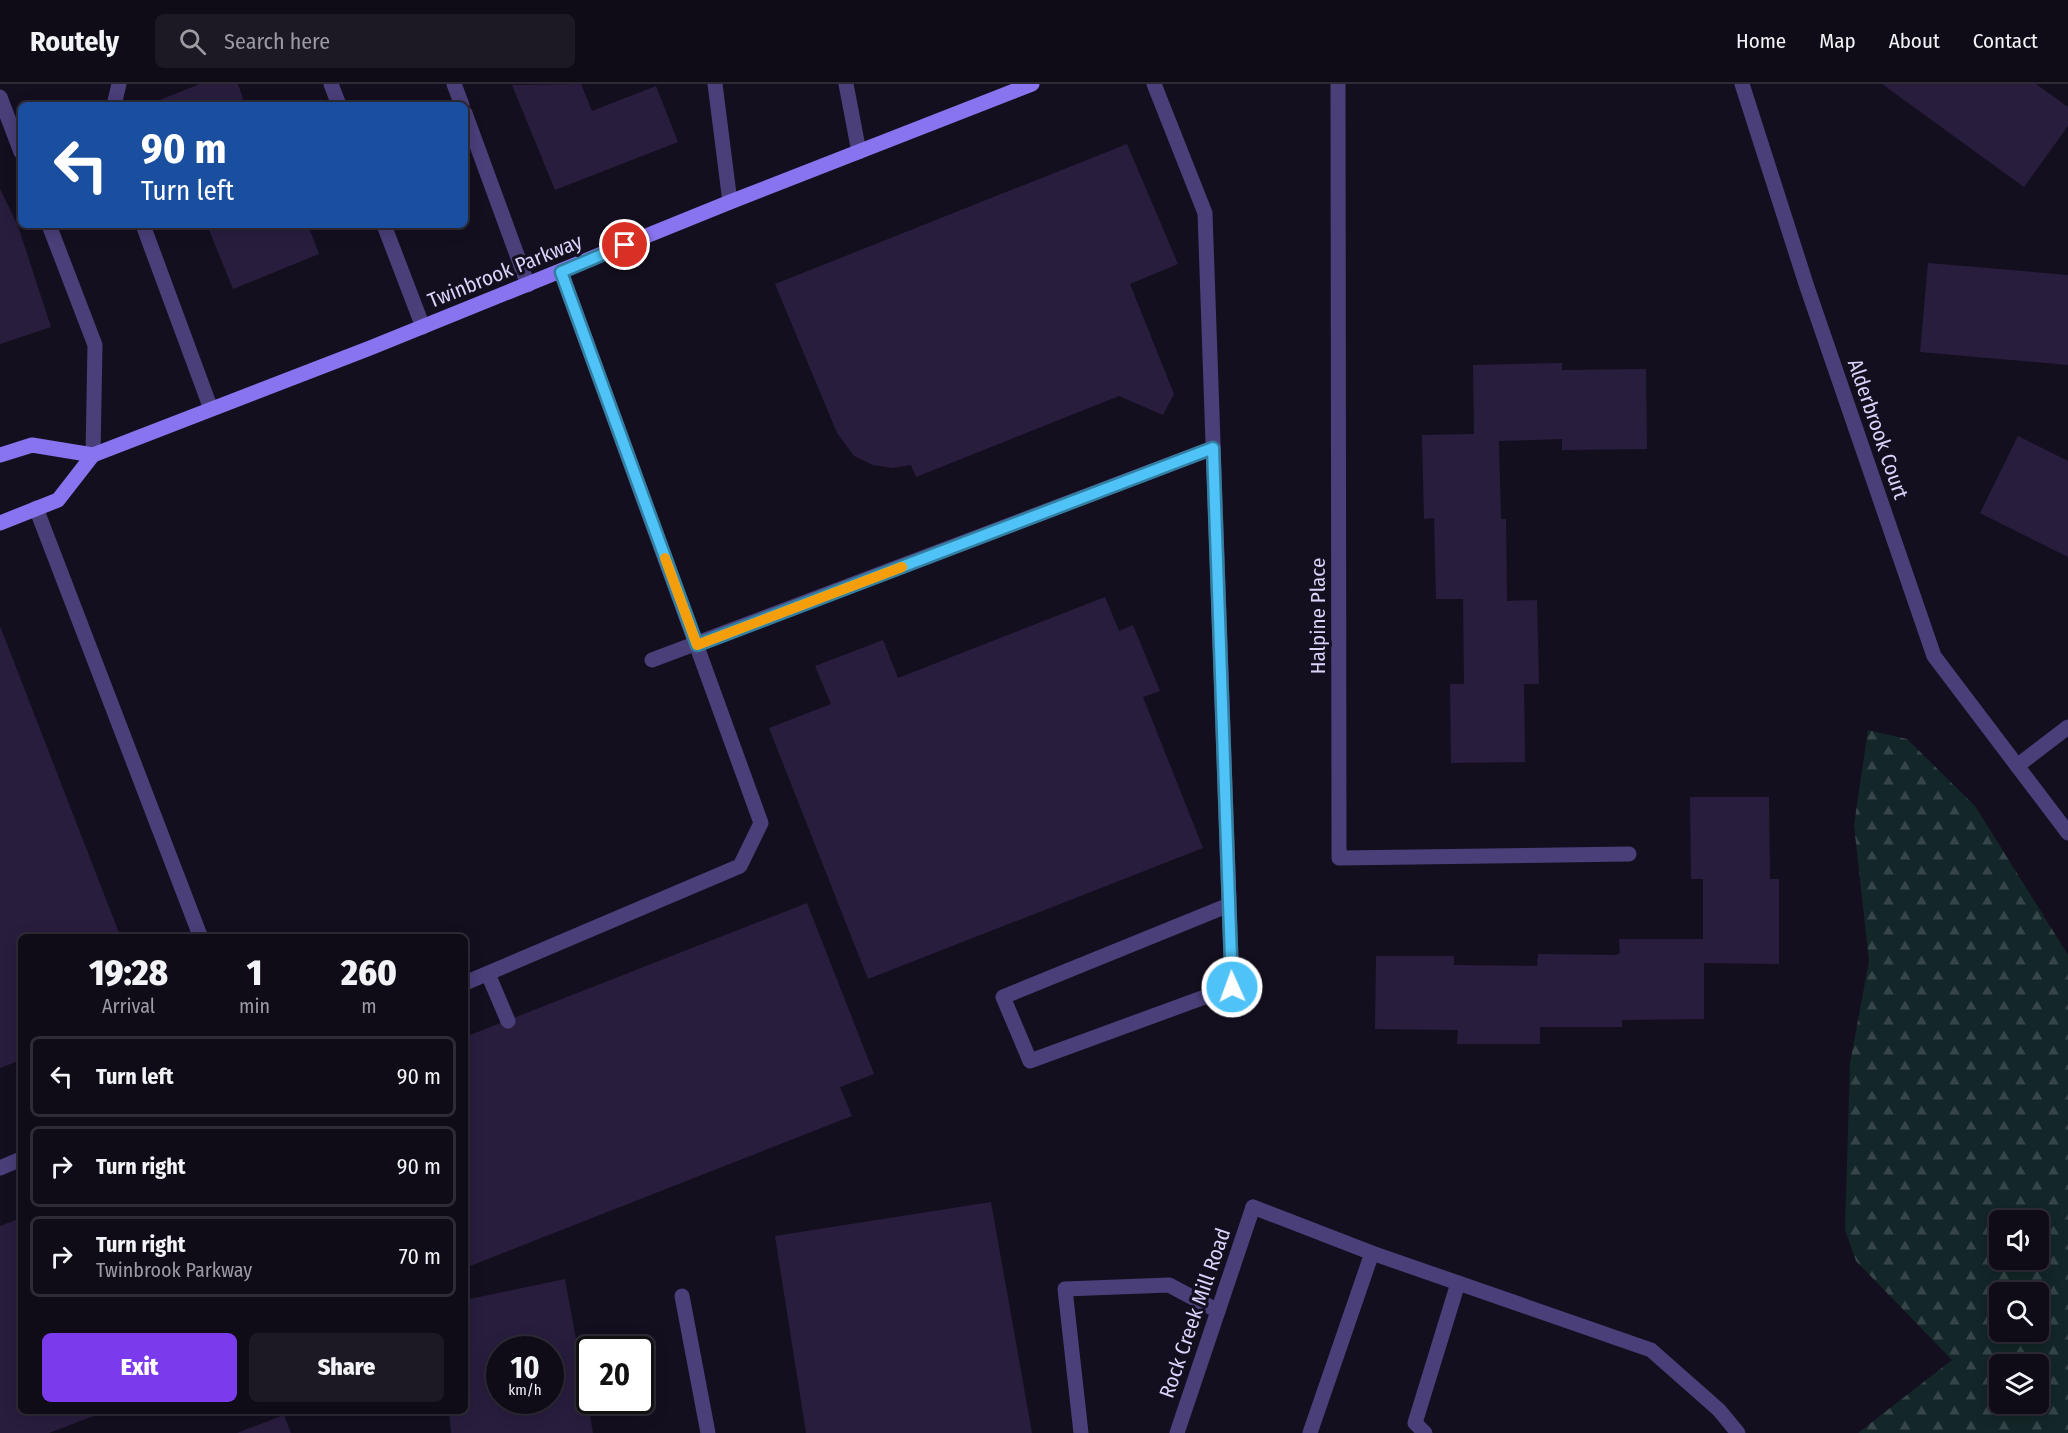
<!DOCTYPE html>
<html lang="en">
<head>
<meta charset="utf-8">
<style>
  :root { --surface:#0f0b17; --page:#1d1924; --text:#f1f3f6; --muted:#9b9ba1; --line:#2f2b36; --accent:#7c3aed }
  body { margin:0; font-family:"Fira Sans Condensed",sans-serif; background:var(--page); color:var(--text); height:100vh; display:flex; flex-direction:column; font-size:22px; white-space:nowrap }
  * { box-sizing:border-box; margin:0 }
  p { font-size:20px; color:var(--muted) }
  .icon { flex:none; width:33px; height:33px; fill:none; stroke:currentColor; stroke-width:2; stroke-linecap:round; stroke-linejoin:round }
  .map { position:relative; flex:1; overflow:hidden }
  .sheet { position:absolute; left:18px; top:850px; width:450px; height:480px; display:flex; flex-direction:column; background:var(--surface); border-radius:9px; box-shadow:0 3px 15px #0003,0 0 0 2px var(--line) }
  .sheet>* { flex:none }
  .guide { position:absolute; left:18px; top:18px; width:450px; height:126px; border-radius:9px; box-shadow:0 3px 15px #0003,0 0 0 2px var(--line); background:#1a4fa0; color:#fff; overflow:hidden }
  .tools { position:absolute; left:1989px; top:1126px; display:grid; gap:12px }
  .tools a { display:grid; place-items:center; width:60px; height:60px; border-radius:9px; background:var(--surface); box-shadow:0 3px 15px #0003,0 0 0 2px var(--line); font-size:30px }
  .speed { position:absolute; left:486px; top:1252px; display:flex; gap:12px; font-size:30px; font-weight:700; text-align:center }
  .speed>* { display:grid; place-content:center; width:78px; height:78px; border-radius:50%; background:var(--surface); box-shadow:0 3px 15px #0003,0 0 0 2px var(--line); line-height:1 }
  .speed small { font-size:15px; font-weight:400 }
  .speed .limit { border:3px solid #111; border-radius:9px; background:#fff; color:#111 }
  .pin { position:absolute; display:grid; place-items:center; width:51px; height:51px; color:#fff; margin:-26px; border:3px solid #fff; border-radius:50%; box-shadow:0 2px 6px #0007 }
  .me { position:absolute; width:66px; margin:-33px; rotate:358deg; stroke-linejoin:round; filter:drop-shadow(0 0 4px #0008) }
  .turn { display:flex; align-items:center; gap:21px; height:126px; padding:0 24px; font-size:27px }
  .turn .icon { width:78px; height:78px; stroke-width:2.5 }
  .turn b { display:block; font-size:42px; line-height:51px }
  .eta { display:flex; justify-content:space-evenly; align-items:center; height:102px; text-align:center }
  .eta b { font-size:36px; font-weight:800; line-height:42px }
  .primary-button { display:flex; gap:12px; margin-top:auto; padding:12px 24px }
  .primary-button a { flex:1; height:69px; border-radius:9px; background:var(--accent); color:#fff; font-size:24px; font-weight:800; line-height:69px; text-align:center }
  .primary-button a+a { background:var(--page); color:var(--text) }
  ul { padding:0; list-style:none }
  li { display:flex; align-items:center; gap:18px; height:81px; margin:0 12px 9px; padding:0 12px; border:3px solid var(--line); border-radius:9px }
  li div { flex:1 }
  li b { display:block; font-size:22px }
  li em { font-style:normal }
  header { display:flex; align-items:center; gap:36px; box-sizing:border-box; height:84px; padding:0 30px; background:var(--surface); border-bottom:2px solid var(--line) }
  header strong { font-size:28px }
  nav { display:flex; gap:33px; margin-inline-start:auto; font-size:21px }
  .search { width:420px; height:54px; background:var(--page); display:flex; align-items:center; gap:15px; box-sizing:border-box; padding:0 21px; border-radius:9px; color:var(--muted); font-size:22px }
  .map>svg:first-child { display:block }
</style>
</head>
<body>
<header>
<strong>Routely</strong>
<div class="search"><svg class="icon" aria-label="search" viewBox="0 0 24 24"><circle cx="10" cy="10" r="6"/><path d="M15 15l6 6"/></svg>Search here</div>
<nav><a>Home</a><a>Map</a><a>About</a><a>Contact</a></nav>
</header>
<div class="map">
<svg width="2068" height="1349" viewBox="0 0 2068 1349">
  <defs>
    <pattern id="forest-firs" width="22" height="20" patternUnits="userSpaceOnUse" patternTransform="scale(1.5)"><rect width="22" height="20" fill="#132628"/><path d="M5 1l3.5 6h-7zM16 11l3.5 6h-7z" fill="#354548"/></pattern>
  </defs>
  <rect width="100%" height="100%" fill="#140f1f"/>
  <!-- forest -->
  <path fill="url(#forest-firs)" fill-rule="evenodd" d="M1868 646 1907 655 1975 722 2068 871V1349H1858L1952 1276 1856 1177 1845 1146 1850 979 1869 877 1854 741ZM2000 1137H2038V1176H2000ZM2000 1209H2038V1248H2000ZM2000 1281H2038V1320H2000Z"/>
  <!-- building -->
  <g fill="#291d3e" fill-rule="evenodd">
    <path d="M200 0H238L245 21H159L157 17Z"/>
    <path d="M581 0 592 27 656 2 678 58 555 106 512 1Z"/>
    <path d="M1882 0H2036L2068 23V42L2024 103Z"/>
    <path d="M1127 60 1178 180 1130 200 1174 310 1163 331 1119 312 916 393 911 381 893 384 873 381 854 372 837 349 775 200Z"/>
    <path d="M0 105 18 142 51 243 0 260Z"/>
    <path d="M207 141H308L319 170 233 205Z"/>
    <path d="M1928 179 2068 191V281L1920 268Z"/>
    <path d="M1562 279V286L1646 285 1647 365 1562 366V355L1499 357 1501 435H1506L1507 517 1537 516 1539 600H1524L1525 678 1451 679 1450 600H1464L1463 515H1436L1434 434 1424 435 1422 351 1474 350 1473 281Z"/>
    <path d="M2018 352 2068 377V473L1980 429Z"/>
    <path d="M1105 513 1119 547 1133 541 1160 607 1143 613 1203 764 868 895 769 644 831 620 815 582 883 556 898 594Z"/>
    <path d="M0 542 121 854H21V976L0 984Z"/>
    <path d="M1690 713H1769L1770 795H1779V880L1704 879V935L1622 936V943H1540V960H1457L1458 946 1375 945 1376 872H1454V881L1537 882 1538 870 1616 871 1620 869 1619 855H1703V795H1691Z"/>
    <path d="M807 819 874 990 840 1003 852 1032 465 1184V953Z"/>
    <path d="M991 1118 1032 1349H806L775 1152Z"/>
    <path d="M21 1134V1328H104L49 1349H0V1142Z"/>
    <path d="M565 1195 593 1349H451L449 1328H465V1216ZM500 1266H550V1317H500Z"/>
    <path d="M284 1331 291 1349H237Z"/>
  </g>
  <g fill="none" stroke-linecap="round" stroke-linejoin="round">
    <!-- lane -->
    <g stroke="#4a3f79" stroke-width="15">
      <path d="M331 0 339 21"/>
      <path d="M454 0 462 21"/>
      <path d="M715 0 730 118"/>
      <path d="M846 0 859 68"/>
      <path d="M1154 0 1205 129 1232 903 1030 977 1003 913 1229 821"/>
      <path d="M0 13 21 68"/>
      <path d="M114 21 119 0"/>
      <path d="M465 29 528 201"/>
      <path d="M49 141 95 261 93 371"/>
      <path d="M143 141 211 325"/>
      <path d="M384 141 423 243"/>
      <path d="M36 424 201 854"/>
      <path d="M652 576 1213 364"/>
      <path d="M488 890 508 937"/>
      <path d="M465 899 740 782 761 739 561 188"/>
      <path d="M0 1084 21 1075"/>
      <path d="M1253 1123 1372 1169 1310 1349"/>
      <path d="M1372 1169 1651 1266 1719 1326 1738 1349"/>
      <path d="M682 1212 708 1349"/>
      <path d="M1081 1349 1065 1205 1169 1201 1218 1227"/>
      <path d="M1425 1349 1415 1339 1458 1199"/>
    </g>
    <!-- street -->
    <g stroke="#4a3f79" stroke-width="15">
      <path d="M1338 0 1339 774 1629 770"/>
      <path d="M1742 0 1807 203 1934 572 2068 749"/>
      <path d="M2017 682 2068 643"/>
      <path d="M1177 1349 1253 1123"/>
    </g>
    <!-- secondary -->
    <g stroke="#8974ef" stroke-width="15">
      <path d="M0 371 32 361 93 371 370 264 730 118 1032 0"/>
      <path d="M0 439 58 416 93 371"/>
    </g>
  </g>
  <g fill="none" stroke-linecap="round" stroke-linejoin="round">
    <!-- route casing -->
    <g stroke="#337fa1" stroke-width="15">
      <path id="route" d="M625 161 561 188 697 561 1213 364 1232 903"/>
    </g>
    <!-- route -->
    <use href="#route" stroke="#4fc3f7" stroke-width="10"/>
    <!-- slow -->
    <path stroke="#f59e0b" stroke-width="10" d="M665 474 697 561 902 483"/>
  </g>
  <g text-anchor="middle" stroke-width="6" stroke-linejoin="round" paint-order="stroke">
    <!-- street labels -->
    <g font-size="21" fill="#dcd2fa" stroke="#140f1f">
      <text transform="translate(505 187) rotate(-22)" y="7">Twinbrook Parkway</text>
      <text transform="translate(1878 345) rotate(71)" y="7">Alderbrook Court</text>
      <text transform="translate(1318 532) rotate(-90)" y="7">Halpine Place</text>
      <text transform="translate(1195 1229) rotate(-71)" y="7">Rock Creek Mill Road</text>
    </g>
  </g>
</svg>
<div class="tools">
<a><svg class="icon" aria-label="sound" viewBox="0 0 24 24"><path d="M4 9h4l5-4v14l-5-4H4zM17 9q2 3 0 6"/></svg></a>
<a><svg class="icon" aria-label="search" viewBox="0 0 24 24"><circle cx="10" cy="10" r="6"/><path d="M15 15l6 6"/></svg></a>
<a><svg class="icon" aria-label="layers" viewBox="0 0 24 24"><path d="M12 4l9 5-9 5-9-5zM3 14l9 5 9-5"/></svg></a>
</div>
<div class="speed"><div>10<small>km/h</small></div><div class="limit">20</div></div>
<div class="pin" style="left:625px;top:161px;background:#d93025"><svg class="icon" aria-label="arrive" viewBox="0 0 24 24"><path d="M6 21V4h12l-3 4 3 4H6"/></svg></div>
<svg class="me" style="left:1232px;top:903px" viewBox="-20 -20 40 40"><circle r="17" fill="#4fc3f7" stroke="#fff" stroke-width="3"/><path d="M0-11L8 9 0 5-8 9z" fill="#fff"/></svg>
<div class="guide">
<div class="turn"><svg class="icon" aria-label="left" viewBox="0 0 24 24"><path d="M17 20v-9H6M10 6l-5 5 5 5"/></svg><div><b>90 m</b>Turn left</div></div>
</div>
<section class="sheet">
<div class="eta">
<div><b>19:28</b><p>Arrival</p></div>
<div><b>1</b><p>min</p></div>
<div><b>260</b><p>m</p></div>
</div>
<ul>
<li><svg class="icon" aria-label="left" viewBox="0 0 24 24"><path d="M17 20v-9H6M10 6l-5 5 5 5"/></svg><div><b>Turn left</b></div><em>90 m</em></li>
<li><svg class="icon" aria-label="right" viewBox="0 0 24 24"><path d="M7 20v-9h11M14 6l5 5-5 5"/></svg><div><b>Turn right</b></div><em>90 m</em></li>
<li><svg class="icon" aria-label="right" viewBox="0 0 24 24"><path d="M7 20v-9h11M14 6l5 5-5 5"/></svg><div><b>Turn right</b><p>Twinbrook Parkway</p></div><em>70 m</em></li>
</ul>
<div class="primary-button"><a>Exit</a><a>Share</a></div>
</section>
</div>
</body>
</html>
